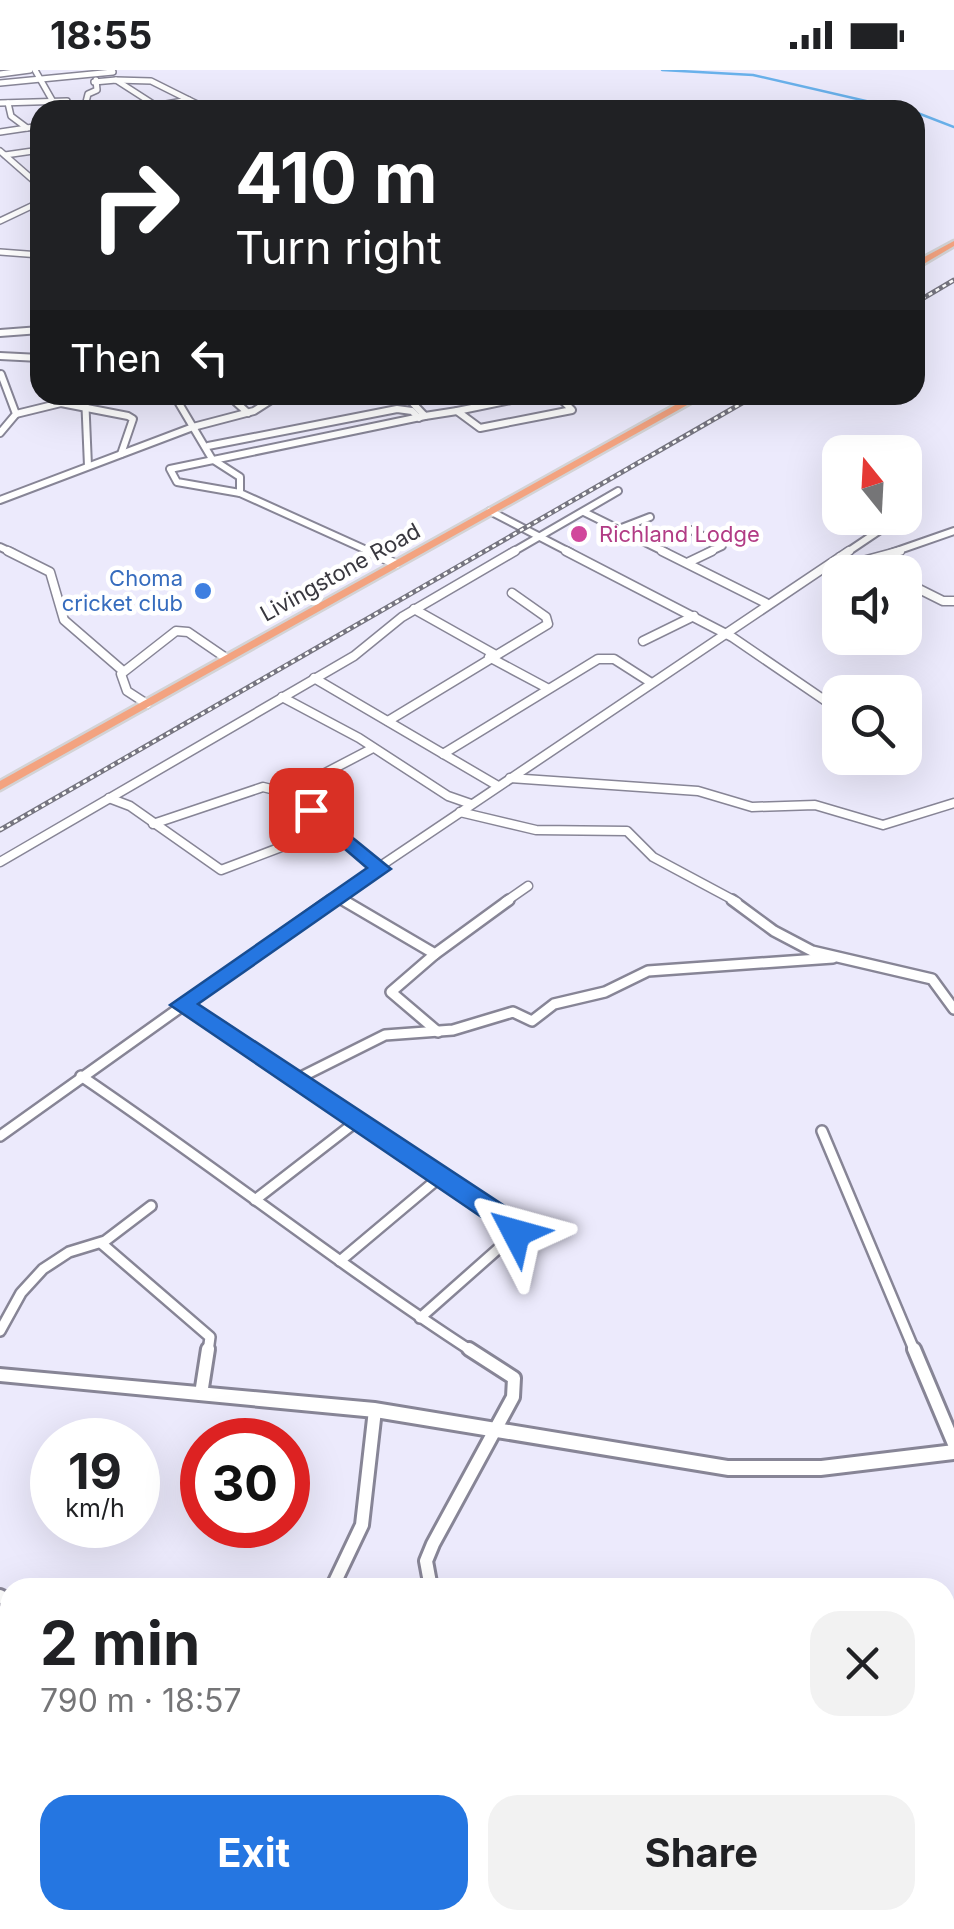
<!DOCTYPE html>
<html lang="en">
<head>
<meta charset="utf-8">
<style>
  :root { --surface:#fff; --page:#f2f2f2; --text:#202124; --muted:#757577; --accent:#2576e1 }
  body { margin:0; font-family:Inter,sans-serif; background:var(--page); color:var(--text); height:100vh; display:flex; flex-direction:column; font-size:38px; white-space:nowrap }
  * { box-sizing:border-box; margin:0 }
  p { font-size:32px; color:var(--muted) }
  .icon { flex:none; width:55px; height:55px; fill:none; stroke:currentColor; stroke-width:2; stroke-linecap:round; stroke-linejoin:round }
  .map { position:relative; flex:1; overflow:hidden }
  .drawer { position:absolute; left:0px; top:1508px; width:955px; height:352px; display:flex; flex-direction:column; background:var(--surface); border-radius:30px 30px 0 0; box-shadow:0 10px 40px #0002 }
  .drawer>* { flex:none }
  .hud { position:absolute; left:30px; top:30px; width:895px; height:305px; border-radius:30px; box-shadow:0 10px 40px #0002; background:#202124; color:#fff; overflow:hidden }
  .needle { width:65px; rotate:342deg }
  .controls { position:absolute; left:822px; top:365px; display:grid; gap:20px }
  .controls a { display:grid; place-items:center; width:100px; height:100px; border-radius:20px; background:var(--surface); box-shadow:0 10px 40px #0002; font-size:50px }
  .speed { position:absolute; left:30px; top:1348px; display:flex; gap:20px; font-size:50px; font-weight:700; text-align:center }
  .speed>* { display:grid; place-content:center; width:130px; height:130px; border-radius:50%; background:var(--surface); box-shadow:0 10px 40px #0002; line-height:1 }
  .speed small { font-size:25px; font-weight:400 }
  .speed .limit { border:15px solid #d22; background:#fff; color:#111 }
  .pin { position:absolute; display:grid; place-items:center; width:85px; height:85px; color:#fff; margin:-42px; border-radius:20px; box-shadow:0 5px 15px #0006 }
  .me { position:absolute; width:110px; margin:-55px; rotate:309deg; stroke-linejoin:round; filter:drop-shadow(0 0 8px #0008) }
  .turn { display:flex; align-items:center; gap:35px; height:210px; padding:0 40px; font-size:45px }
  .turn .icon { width:130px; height:130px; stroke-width:2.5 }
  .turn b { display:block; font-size:70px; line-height:85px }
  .then { display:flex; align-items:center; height:95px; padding:0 40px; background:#0003; gap:20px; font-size:38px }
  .round { display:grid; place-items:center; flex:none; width:105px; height:105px; border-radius:30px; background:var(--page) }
  .head { display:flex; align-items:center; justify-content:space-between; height:170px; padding:0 40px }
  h1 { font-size:60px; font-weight:700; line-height:75px }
  .action { display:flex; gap:20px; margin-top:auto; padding:20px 40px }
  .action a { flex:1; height:115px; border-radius:30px; background:var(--accent); color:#fff; font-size:40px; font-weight:700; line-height:115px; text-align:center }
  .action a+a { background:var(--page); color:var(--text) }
  .status { display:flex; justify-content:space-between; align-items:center; height:70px; padding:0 50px; background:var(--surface); direction:ltr }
  .status svg { height:28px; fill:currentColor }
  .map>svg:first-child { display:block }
</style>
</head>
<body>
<div class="status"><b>18:55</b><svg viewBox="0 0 49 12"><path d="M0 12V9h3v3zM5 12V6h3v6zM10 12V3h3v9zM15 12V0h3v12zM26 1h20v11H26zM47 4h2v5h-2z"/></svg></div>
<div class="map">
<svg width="954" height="1859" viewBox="0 0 954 1859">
  <rect width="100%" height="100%" fill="#eceafc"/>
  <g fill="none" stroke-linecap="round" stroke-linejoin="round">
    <!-- stream -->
    <g stroke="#69b1eb" stroke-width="2.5">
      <path d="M662 0 753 5 905 40"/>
      <path d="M915 42 954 57"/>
    </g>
    <!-- street-far4 casing -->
    <g stroke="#878596" stroke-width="8">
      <g id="street-far4">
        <path d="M35 0 56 37 64 40"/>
        <path d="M0 4 30 0"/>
        <path d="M116 10 151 11 189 30 132 40"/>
        <path d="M94 12 116 10 158 37"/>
        <path d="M0 13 113 2"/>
        <path d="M189 30 210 40"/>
        <path d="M0 33 67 31"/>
        <path d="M8 33 11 46 27 58 40 56"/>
        <path d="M84 40 88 24 97 20 96 10"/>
        <path d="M0 62 27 58"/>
        <path d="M0 81 40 116"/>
        <path d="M5 85 40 80"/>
        <path d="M0 151 40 132"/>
        <path d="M0 182 40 185"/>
      </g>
    </g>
    <!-- street-far3 casing -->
    <g stroke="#878596" stroke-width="10">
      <g id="street-far3">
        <path d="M0 263 40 260"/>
        <path d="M0 286 40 288"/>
        <path d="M85 325 88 396"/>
        <path d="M174 325 212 389 240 407V423"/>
        <path d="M228 325 248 343"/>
        <path d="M405 325 425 346 457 341"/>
        <path d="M536 325 457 341 480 358 572 340 557 325"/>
        <path d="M16 344 61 333 128 346 133 349 121 384"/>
        <path d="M0 363 16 344 1 304"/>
        <path d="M208 376 397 339 412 341 419 348"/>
        <path d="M0 430 193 357 254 341 279 325"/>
        <path d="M490 441 571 483"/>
        <path d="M584 442 667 483"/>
        <path d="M905 444 917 441"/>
        <path d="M619 459 650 447"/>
        <path d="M691 460 722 476 707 483"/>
        <path d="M0 477 13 483"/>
        <path d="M373 483 240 423 177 412 170 399 425 346"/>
        <path d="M511 483 618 421"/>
        <path d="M846 483 898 448"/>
        <path d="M891 483 954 461"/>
      </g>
    </g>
    <!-- street-far2 casing -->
    <g stroke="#878596" stroke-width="11">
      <g id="street-far2">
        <path d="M8 481 50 502 64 550 123 601"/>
        <path d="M367 481 396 494"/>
        <path d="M566 481 732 567 839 640"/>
        <path d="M662 481 766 533"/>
        <path d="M840 487 882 502"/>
        <path d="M689 492 712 481"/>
        <path d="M859 492 900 481"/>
        <path d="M905 512 943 531H954"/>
        <path d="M414 539 494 584"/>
        <path d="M643 571 694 546"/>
        <path d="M489 587 547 618"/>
        <path d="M314 608 498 716"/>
        <path d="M282 627 359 668 448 726 471 734"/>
        <path d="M147 634 127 621 121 604 176 561 188 562 226 588"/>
        <path d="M388 651 548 554 546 547 512 523"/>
        <path d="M373 678 287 723 380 799"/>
        <path d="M443 684 598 589H614L650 612"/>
        <path d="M510 708 698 721 752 737 815 735 883 755 954 733"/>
        <path d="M109 728 130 736 221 800 334 757"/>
        <path d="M460 742 536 760 627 761 653 787 737 832"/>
        <path d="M153 754 263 717 287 723"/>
        <path d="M0 792 354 586 402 547 515 481"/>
        <path d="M338 827 347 832"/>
        <path d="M327 832 849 481"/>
        <path d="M505 832 528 816"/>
      </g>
    </g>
    <!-- street-far1 casing -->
    <g stroke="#878596" stroke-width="14">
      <g id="street-far1">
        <path d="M343 830 435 884 509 830"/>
        <path d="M732 830 774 861 812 881 932 909 954 939"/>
        <path d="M435 884 391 922 438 962"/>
        <path d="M181 935 223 958 515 1158 516 1163 420 1248"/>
        <path d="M81 1006C214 1096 339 1195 473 1282"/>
        <path d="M295 1010 385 965 453 960 513 942 532 951 554 934 605 922 648 901 833 888"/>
        <path d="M822 1061 915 1282"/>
        <path d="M0 1066 331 830"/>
        <path d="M255 1130 357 1051"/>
        <path d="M101 1173 210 1267 208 1282"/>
        <path d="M340 1191 440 1107"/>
        <path d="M0 1261 21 1223 43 1199 69 1182 105 1171 151 1136"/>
      </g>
    </g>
    <!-- street casing -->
    <g stroke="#878596" stroke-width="18">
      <g id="street">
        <path d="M914 1279 954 1374"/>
        <path d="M201 1324 208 1279"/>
        <path d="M332 1518 362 1455 375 1340"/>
        <path d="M431 1518 426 1491 433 1474 513 1327 514 1308 469 1279"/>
        <path d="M0 1526 10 1531"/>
        <path d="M0 1735 7 1729"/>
      </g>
    </g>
    <!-- secondary casing -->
    <g stroke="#878596" stroke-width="6">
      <path id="secondary" d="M0 1299 375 1333 728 1391H821L954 1375V1389L821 1405H728L375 1347 0 1311Z"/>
    </g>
    <!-- highway casing -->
    <g stroke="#d3d3d5" stroke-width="5">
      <g id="highway">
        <path d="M954 171V176L915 199V192Z"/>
        <path d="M693 325H705L0 720V711Z"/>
      </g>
    </g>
    <!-- street-far4 -->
    <use href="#street-far4" stroke="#fff" stroke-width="5"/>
    <!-- street-far3 -->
    <use href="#street-far3" stroke="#fff" stroke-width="6"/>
    <!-- street-far2 -->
    <use href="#street-far2" stroke="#fff" stroke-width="8"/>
    <!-- street-far1 -->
    <use href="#street-far1" stroke="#fff" stroke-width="9"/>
    <!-- street -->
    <use href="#street" stroke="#fff" stroke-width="12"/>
    <!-- secondary -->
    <use href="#secondary" fill="#fff" fill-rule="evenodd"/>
    <!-- highway -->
    <use href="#highway" fill="#f3a380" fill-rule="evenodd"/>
    <!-- rail casing -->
    <g stroke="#767580" stroke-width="5">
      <g id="rail">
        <path d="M915 233 954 210"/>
        <path d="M0 760 756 325"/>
      </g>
    </g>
    <!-- rail -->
    <use href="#rail" stroke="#fff" stroke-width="2.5" stroke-dasharray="4" stroke-linecap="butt"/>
  </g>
  <!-- route -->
  <path fill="#2576e1" stroke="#184d92" stroke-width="2.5" d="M311 734 391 799 198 934 520 1146 529 1163 525 1170H507L502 1161 170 935 367 798 304 744 301 740Z"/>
  <!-- markers -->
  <circle fill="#d1479c" stroke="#fff" stroke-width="4" cx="579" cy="464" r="10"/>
  <circle fill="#3f7fe0" stroke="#fff" stroke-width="4" cx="203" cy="521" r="10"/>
  <g text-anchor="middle" stroke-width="9" stroke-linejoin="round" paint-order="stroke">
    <!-- far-hotel labels -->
    <g font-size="22" fill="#b23c85" stroke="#fff" text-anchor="start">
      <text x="599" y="472">Richland Lodge</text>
    </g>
    <!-- far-street labels -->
    <g font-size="22" fill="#39383f" stroke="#fff">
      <text transform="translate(340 502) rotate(-29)" y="8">Livingstone Road</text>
    </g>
    <!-- far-shop labels -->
    <g font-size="22" fill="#366cbe" stroke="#fff" text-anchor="end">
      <text x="183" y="516">Choma<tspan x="183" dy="25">cricket club</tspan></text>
    </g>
  </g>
</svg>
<div class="controls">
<a><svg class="needle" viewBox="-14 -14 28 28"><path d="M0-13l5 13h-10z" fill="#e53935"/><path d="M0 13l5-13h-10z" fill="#757577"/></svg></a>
<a><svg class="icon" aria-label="sound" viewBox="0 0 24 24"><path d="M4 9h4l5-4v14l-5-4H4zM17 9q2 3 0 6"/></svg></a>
<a><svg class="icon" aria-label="search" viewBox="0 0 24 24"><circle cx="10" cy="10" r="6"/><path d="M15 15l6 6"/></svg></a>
</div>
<div class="speed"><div>19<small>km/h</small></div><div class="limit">30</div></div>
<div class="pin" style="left:311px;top:740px;background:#d93025"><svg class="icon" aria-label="arrive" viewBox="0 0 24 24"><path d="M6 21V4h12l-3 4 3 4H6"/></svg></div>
<svg class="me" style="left:516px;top:1163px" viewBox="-20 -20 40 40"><path d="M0-17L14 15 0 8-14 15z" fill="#2576e1" stroke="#fff" stroke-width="4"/></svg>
<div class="hud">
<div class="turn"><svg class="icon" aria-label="right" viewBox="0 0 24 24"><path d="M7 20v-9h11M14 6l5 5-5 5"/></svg><div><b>410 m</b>Turn right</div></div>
<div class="then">Then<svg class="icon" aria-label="left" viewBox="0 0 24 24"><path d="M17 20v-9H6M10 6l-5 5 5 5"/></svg></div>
</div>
<section class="drawer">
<div class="head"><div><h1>2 min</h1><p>790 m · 18:57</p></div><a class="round"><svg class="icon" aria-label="close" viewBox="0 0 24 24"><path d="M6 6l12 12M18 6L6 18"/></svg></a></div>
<div class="action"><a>Exit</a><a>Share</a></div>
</section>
</div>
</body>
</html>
